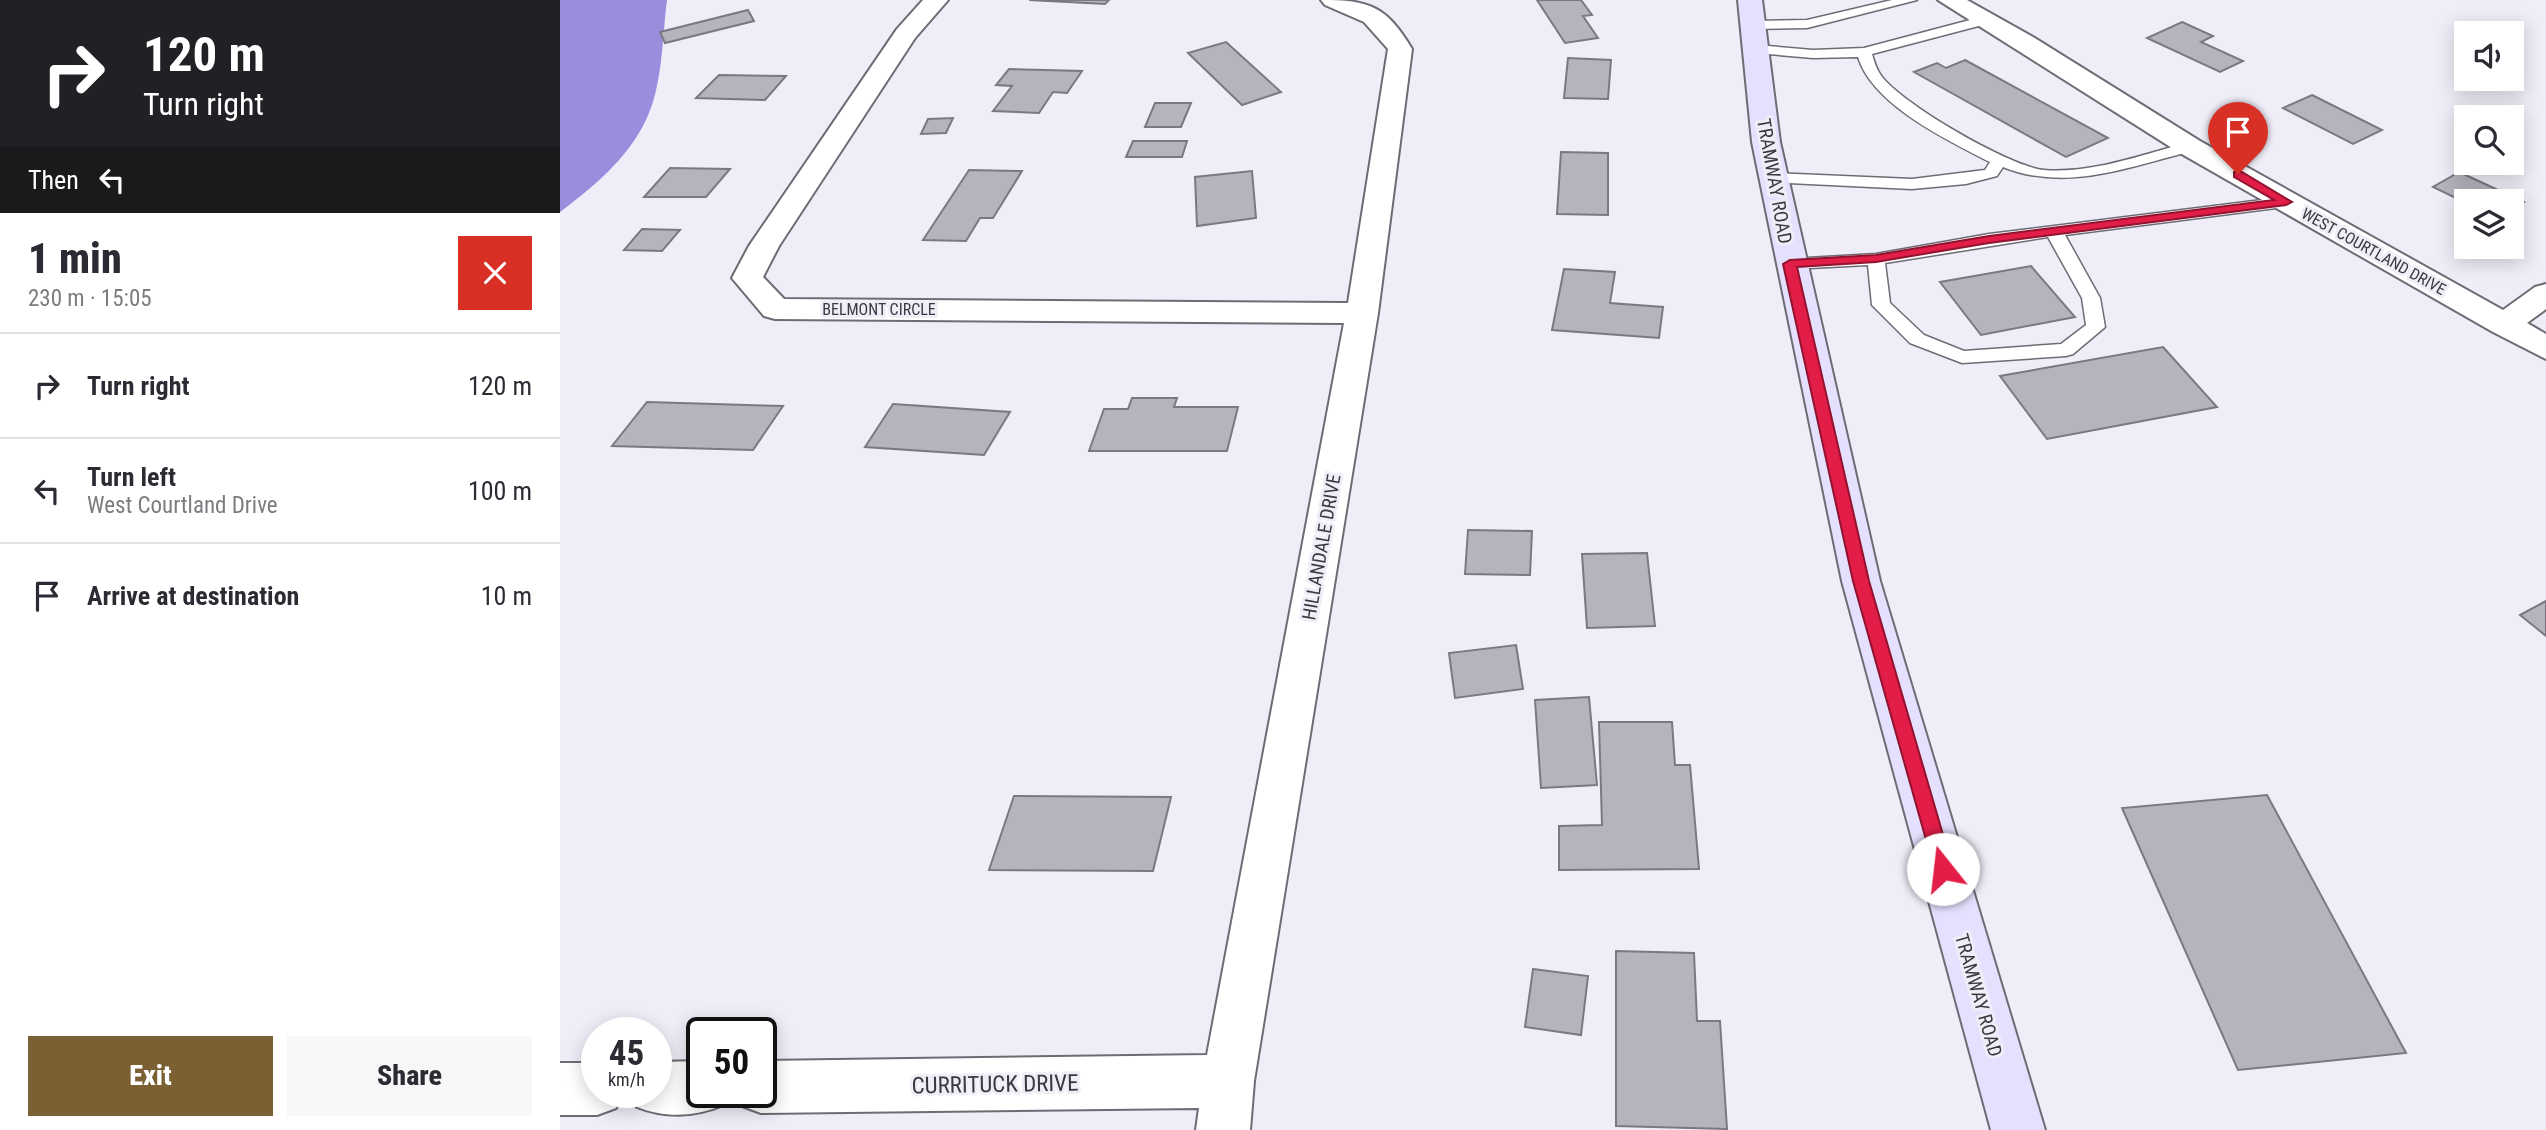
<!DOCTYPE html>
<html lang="en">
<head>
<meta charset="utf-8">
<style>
  :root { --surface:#fff; --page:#f7f7f7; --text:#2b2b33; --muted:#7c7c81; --line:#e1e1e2; --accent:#7a6032 }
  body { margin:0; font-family:"Roboto Condensed",sans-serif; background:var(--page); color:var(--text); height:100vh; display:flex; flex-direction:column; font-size:26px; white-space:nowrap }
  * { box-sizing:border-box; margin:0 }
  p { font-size:23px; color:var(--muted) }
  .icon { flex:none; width:38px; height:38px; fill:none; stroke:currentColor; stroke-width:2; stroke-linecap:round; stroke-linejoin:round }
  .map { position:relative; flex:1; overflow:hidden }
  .sheet { display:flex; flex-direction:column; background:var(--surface); width:560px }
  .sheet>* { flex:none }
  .top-card { background:#202124; color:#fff; overflow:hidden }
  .controls { position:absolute; left:1894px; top:21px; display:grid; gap:14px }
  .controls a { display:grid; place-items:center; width:70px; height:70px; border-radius:0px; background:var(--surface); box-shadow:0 4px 18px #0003; font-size:35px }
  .speed { position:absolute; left:21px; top:1017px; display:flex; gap:14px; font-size:35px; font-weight:700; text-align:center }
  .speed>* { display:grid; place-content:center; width:91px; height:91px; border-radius:50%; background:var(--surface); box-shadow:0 4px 18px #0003; line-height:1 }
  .speed small { font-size:18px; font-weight:400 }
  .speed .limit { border:4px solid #111; border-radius:10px; background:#fff; color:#111 }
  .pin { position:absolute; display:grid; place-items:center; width:60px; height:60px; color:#fff; margin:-72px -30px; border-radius:50% 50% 50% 0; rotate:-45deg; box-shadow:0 0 7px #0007 }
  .pin .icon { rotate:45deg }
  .me { position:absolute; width:77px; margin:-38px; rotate:344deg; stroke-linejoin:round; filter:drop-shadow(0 0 5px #0008) }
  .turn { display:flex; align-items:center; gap:24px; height:147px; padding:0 28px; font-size:32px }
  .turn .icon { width:91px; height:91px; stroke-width:2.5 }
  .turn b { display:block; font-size:49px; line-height:60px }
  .then { display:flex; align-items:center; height:66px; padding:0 28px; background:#0003; gap:14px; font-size:26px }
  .round { display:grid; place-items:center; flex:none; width:74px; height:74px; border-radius:0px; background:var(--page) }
  .overview { display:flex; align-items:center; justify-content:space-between; height:119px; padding:0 28px }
  h1 { font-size:42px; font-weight:800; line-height:52px }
  .button { display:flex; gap:14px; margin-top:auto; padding:14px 28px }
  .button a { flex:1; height:80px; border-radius:0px; background:var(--accent); color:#fff; font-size:28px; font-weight:800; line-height:80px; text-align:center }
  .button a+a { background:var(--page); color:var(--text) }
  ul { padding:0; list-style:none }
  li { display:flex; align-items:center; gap:21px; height:105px; padding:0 28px; border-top:2px solid var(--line) }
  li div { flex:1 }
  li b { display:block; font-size:26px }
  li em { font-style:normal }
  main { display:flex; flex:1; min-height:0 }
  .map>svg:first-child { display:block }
</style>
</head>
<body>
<main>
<section class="sheet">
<div class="top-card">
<div class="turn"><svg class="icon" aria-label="right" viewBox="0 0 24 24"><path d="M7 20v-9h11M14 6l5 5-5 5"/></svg><div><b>120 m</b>Turn right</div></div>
<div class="then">Then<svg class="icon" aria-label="left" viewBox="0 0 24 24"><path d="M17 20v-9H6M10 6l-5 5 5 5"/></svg></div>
</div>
<div class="overview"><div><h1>1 min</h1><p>230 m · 15:05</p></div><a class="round" style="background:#d93025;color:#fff"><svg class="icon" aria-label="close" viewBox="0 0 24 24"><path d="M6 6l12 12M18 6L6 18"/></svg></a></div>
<ul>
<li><svg class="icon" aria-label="right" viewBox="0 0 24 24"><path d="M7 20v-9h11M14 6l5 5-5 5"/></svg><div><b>Turn right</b></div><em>120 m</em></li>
<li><svg class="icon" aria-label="left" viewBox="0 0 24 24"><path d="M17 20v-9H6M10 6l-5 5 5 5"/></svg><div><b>Turn left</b><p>West Courtland Drive</p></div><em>100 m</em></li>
<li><svg class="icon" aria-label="arrive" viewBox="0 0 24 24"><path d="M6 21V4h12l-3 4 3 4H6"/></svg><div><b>Arrive at destination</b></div><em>10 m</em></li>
</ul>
<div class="button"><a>Exit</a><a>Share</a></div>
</section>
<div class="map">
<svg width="1986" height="1130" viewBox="0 0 1986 1130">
  <rect width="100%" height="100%" fill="#efeef8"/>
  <!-- water -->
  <path fill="#998dde" d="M0 0H107C102 38 103 87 85 122 67 159 32 188 0 212Z"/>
  <!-- building -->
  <g fill="#b5b4bd" stroke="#7a7982" stroke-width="2">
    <path d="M469 0H549L545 4Z"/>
    <path d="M977 0H1021L1032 15 1023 16 1038 38 1005 43Z"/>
    <path d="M188 10 194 21 105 43 100 32Z"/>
    <path d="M1622 22 1653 36 1641 42 1683 61 1660 72 1587 38Z"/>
    <path d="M666 42 721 92 682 105 628 53Z"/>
    <path d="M1008 58 1051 60 1048 99 1004 98Z"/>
    <path d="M1405 60 1548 138 1506 157 1354 72 1377 63 1386 68Z"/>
    <path d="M449 69 522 71 507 93 493 92 479 113 433 111 452 86 436 85Z"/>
    <path d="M159 75 226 76 205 100 136 98Z"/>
    <path d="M1752 95 1822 130 1793 144 1723 108Z"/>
    <path d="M595 103H631L621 127H585Z"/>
    <path d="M393 118 386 133 361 134 368 119Z"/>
    <path d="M573 141H627L622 157H566Z"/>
    <path d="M1001 152 1048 153V215L997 214Z"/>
    <path d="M110 168 170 169 146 197H84Z"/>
    <path d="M409 170 462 171 433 218H420L406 241 363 240Z"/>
    <path d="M692 171 696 218 637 226 635 177Z"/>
    <path d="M1899 172 1964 202 1951 211V201L1906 203 1873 187Z"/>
    <path d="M82 229 120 230 102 251 64 250Z"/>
    <path d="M1471 266 1515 317 1421 335 1380 282Z"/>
    <path d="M1004 269 1055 272 1050 303 1103 307 1099 338 992 330Z"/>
    <path d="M1603 347 1657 407 1487 439 1440 376Z"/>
    <path d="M572 398H617L614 407H678L667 451H529L544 409H568Z"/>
    <path d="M87 402 223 406 193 450 52 446Z"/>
    <path d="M333 404 450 412 424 455 305 447Z"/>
    <path d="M908 530 972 531 970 575 905 574Z"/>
    <path d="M1087 553 1095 626 1027 628 1022 554Z"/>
    <path d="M1986 601V636L1960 615Z"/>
    <path d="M956 645 963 689 895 698 889 653Z"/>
    <path d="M1029 697 1037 785 981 788 975 700Z"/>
    <path d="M1039 722H1112L1115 765H1130L1139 869 999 870V826L1042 825Z"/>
    <path d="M1707 795 1846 1053 1678 1070 1562 808Z"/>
    <path d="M454 796 611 797 593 871 429 870Z"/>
    <path d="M1056 951 1134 953 1137 1021H1160L1167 1129 1056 1126Z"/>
    <path d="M973 969 1028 976 1021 1035 965 1027Z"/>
  </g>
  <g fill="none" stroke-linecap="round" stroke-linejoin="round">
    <!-- lane casing -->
    <g stroke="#6d6c74" stroke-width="3">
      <g id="lane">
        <path d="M1332 0H1357L1247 28 1193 29 1186 25 1193 21 1247 20Z"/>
        <path d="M1425 16 1430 17V23L1312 54C1314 61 1316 68 1320 74 1338 102 1450 167 1484 170 1532 174 1584 154 1630 142L1638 147 1636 150C1571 166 1507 193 1443 167L1437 176 1406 184 1352 189 1207 182V174L1213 173 1352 179 1425 170 1430 162C1387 140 1313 105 1298 57L1253 58 1196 53 1189 49 1196 45 1253 50 1304 48Z"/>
        <path d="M1726 197 1734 202 1732 206 1505 235 1540 298 1545 327 1513 354 1506 356 1402 363 1350 343 1312 305 1308 265 1230 269 1221 264 1230 259 1316 254 1429 234ZM1488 237 1522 298 1526 325 1501 344 1404 351 1364 335 1330 303 1325 263Z"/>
      </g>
    </g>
    <!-- street casing -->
    <g stroke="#6d6c74" stroke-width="4">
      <g id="street">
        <path d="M363 0H388L355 38 219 246 203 277 224 299 788 303 828 49 804 22 765 5 761 0C810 0 826 6 852 49L818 313 694 1081 690 1130H636L639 1108 201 1113 182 1106 177 1092H201V1061L647 1055 784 323 215 319 204 316 172 278 189 246 337 29Z"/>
        <path d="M1378 0H1407L1473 37 1640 141 1943 310 1975 287 1986 284V309L1967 323 1986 334V359L1933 332 1620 153Z"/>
        <path d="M142 1061V1092H166L161 1106C134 1117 104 1118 77 1107L71 1092H96V1062Z"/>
        <path d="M0 1063H37V1092H62L56 1108 37 1115H0Z"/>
      </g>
    </g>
    <!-- secondary casing -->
    <g stroke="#6d6c74" stroke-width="4">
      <path id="secondary" d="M1178 0H1202L1220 142 1320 581 1485 1130H1431L1282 581 1192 142Z"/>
    </g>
    <!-- lane -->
    <use href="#lane" fill="#fff" fill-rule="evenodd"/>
    <!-- street -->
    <use href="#street" fill="#fff" fill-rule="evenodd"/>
    <!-- secondary -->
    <use href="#secondary" fill="#e5e0fe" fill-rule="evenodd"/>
  </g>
  <!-- route -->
  <path fill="#e11d48" stroke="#92132f" stroke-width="2" d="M1674 172H1682L1732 202 1726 205 1429 243 1316 262 1237 267 1309 581 1393 869 1390 875 1383 878 1376 875 1293 581 1223 264 1230 260 1316 255 1429 236 1714 200 1674 177Z"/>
  <g text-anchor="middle" stroke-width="6" stroke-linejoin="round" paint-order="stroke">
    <!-- far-street labels -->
    <g font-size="16" fill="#3a393d" stroke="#efeef8">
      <text transform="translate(1814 251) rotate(29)" y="6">WEST COURTLAND DRIVE</text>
      <text x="319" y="315">BELMONT CIRCLE</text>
    </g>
    <!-- street labels -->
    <g font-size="19" fill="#3a393d" stroke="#efeef8">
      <text transform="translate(1215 181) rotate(80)" y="7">TRAMWAY ROAD</text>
      <text transform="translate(761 547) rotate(-80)" y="7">HILLANDALE DRIVE</text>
      <text transform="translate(1419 995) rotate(74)" y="7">TRAMWAY ROAD</text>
    </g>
    <!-- near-street labels -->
    <g font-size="23" fill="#3a393d" stroke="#efeef8">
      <text transform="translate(435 1084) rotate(-1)" y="8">CURRITUCK DRIVE</text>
    </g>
  </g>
</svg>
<div class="controls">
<a><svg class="icon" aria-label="sound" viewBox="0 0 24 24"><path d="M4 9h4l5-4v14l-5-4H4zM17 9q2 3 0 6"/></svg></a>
<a><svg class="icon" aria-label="search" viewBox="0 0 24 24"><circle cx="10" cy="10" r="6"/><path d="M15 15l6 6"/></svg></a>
<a><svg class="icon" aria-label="layers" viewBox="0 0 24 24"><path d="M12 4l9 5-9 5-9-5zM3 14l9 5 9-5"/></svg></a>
</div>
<div class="speed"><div>45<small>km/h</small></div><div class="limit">50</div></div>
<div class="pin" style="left:1678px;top:174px;background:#d93025"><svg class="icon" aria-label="arrive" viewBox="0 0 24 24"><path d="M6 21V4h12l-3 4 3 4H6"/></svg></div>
<svg class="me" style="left:1383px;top:869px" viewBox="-20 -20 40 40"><circle r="19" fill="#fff"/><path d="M0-13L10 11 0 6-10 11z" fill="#e11d48"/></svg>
</div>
</main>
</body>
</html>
